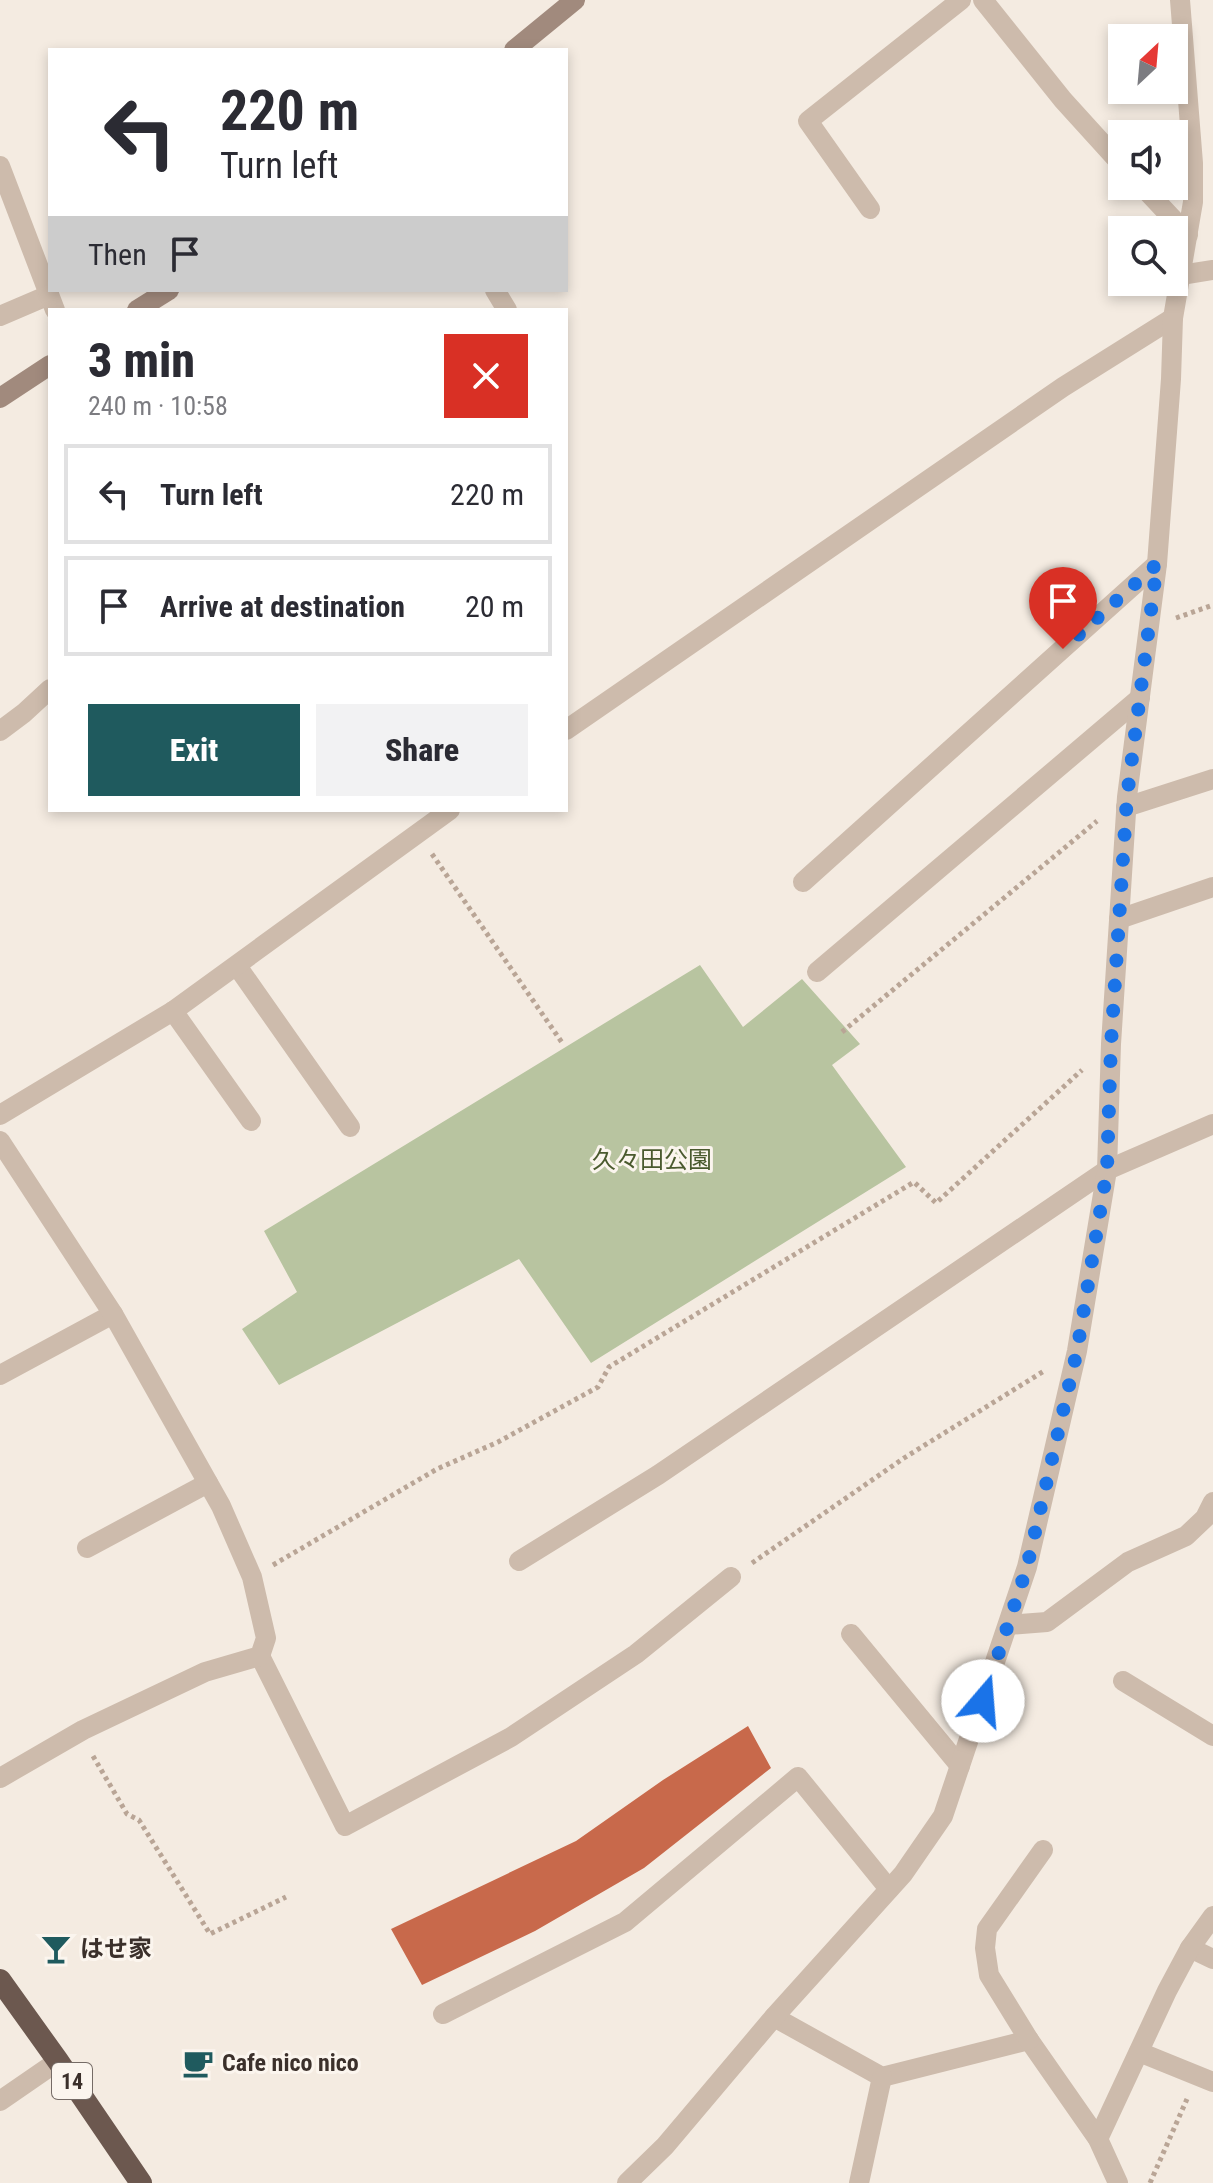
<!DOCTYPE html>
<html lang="en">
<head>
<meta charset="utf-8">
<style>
  :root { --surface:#fff; --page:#f2f2f3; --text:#2b2b33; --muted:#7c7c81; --line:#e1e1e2; --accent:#1f5a5e }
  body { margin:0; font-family:"Roboto Condensed","Noto Sans JP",sans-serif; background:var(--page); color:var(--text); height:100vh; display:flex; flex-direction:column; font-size:30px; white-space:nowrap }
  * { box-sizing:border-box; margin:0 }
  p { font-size:26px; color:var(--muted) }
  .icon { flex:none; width:44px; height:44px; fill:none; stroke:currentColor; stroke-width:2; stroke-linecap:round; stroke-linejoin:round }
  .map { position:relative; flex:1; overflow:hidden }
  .drawer { position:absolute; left:48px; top:308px; width:520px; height:504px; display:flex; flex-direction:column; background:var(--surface); border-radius:0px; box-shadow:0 4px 12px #0003 }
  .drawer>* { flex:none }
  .guide { position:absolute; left:48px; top:48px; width:520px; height:244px; border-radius:0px; box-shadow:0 4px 12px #0003; background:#fff; color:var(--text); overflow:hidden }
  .needle { width:52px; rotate:26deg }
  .tools { position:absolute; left:1108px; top:24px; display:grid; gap:16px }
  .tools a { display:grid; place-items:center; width:80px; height:80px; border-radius:0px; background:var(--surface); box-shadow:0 4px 12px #0003; font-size:40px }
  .pin { position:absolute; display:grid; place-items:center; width:68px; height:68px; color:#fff; margin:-82px -34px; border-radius:50% 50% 50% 0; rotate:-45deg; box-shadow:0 0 8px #0007 }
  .pin .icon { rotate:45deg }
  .me { position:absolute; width:88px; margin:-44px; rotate:18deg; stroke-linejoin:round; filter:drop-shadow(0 0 6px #0008) }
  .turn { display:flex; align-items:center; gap:28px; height:168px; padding:0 40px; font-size:36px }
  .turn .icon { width:104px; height:104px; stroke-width:2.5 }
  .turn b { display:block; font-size:56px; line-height:68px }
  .then { display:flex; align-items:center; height:76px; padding:0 40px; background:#0003; gap:16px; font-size:30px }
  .round { display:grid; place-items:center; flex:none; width:84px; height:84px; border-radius:0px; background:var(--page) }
  .head { display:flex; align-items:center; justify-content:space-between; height:136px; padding:0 40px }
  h1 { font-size:48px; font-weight:800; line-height:60px }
  .primary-button { display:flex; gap:16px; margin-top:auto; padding:16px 40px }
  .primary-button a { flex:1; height:92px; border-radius:0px; background:var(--accent); color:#fff; font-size:32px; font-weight:800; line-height:92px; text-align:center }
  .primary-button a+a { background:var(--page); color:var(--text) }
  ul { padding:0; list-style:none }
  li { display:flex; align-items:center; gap:24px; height:100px; margin:0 16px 12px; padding:0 24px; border:4px solid var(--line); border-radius:0px }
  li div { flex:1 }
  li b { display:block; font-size:30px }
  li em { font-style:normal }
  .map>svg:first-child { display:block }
</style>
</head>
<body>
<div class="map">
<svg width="1213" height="2183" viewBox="0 0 1213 2183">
  <rect width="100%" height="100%" fill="#f4ebe1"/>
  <!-- green -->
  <path fill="#b8c4a0" d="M700 965 743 1027 802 979 860 1044 832 1065 906 1167 591 1363 519 1259 279 1385 242 1329 297 1292 264 1231Z"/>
  <!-- building -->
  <path fill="#c8694b" d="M748 1726 771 1768 644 1868 535 1931 422 1985 391 1929 576 1841 663 1780Z"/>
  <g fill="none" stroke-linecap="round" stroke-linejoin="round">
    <!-- path -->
    <g stroke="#b9a596" stroke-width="5" stroke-dasharray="4 4" stroke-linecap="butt">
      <path d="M1176 618 1213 605"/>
      <path d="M432 854 563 1044"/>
      <path d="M842 1032 1097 821"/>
      <path d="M752 1563 904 1458 1044 1371"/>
      <path d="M273 1565 437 1469 498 1442 598 1387 609 1367 914 1182 936 1203 1082 1070"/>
      <path d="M93 1756 127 1814 139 1820 210 1934 286 1897"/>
      <path d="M1150 2183 1187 2099"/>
    </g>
    <!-- service -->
    <g stroke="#cdbbac" stroke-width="20">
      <path d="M495 290 507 310"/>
      <path d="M0 316 49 295"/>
      <path d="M566 730 1063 387 1173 318"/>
      <path d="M0 731 24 713 50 689"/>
      <path d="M1126 807 1213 779"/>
      <path d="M803 882 1157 564"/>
      <path d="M1119 919 1213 887"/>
      <path d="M237 966 350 1127"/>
      <path d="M817 972 1140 698"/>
      <path d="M173 1011 251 1121"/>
      <path d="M0 1115 173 1011 450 810"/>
      <path d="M0 1375 113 1314"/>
      <path d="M87 1548 208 1483"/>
      <path d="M519 1561 658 1475 1107 1170"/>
      <path d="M1008 1625 1047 1622 1128 1562 1186 1536 1205 1518 1213 1502"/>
      <path d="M851 1634 960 1766"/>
      <path d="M260 1656 345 1826 511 1737 636 1654 731 1577"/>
      <path d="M1123 1681 1213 1736"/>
      <path d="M1190 1948 1213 1959"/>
      <path d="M443 2014 625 1922 798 1777 889 1889"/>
      <path d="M1139 2052 1213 2082"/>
    </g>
    <!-- minor -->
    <g stroke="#cdbbac" stroke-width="20">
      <path d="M983 0 1063 100 1122 165"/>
      <path d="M0 166 55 310"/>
      <path d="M1142 186 1188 235"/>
      <path d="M870 209 808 121 961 0"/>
      <path d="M1181 275 1213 270"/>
      <path d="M0 1141 113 1314 221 1506 252 1577 266 1638 260 1656 205 1672 83 1730 0 1778"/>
      <path d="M774 2017 882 2077 1029 2040 1098 2139 1118 2183"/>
      <path d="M1029 2040 989 1975 985 1948 987 1929 1043 1850"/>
      <path d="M0 2101 58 2061"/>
      <path d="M1098 2139 1167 1991 1190 1948 1213 1916"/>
      <path d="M627 2183 665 2146 774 2017 903 1874 943 1816 1027 1567 1077 1351 1107 1170 1111 1044 1127 797 1157 564 1171 379 1173 318 1193 202V163L1180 0"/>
      <path d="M859 2183 882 2077"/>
    </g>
    <!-- tertiary -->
    <path stroke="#cdbbac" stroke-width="20" d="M1107 1170 1213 1124"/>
    <!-- secondary -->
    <g stroke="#a18a7d" stroke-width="20">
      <path d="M514 50 575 0"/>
      <path d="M137 310 169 290"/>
      <path d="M0 398 50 365"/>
    </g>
    <!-- trunk -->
    <path stroke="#6c584f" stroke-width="22" d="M0 1980 58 2061 141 2183"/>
  </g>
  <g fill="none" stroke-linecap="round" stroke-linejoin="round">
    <!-- route -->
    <path stroke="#1a73e8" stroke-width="14" stroke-dasharray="0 25.2" d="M983 1701 1027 1567 1077 1351 1107 1170 1111 1044 1127 797 1157 564 1063 649"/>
  </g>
  <!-- icons -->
  <defs>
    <g id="bar-bare" transform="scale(2.4)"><path d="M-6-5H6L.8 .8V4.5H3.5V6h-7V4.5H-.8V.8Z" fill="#1f5a5e" stroke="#fbf5ee" stroke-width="2.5" paint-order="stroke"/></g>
    <g id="cafe-bare" transform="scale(2.4)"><path d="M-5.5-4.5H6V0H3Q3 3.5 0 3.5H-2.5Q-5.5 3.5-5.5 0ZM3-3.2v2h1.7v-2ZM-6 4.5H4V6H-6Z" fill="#1f5a5e" stroke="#fbf5ee" stroke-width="2.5" paint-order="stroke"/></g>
  </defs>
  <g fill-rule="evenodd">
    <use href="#bar-bare" x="56" y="1949"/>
    <use href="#cafe-bare" x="198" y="2063"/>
  </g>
  <g text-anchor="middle" stroke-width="6" stroke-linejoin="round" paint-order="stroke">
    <!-- shield labels -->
    <rect fill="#fbf5ee" stroke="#756b66" stroke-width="2" x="52" y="2063" width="40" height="36" rx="6"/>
    <g font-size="22" font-weight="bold" fill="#3b302b">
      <text x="72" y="2089">14</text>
    </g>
    <!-- park labels -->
    <g font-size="24" fill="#4a5a2e" stroke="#fbf5ee">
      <text x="652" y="1168">久々田公園</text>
    </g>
    <!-- poi labels -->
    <g font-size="24" font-weight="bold" fill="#3b302b" stroke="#fbf5ee" text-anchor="start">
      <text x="80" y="1957">はせ家</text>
      <text x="222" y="2071">Cafe nico nico</text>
    </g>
  </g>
</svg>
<div class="tools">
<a><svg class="needle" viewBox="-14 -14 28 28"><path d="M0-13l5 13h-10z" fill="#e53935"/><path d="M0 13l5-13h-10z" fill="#7c7c81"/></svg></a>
<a><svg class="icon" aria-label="sound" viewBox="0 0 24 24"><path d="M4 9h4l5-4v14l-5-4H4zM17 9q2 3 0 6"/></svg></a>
<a><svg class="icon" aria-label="search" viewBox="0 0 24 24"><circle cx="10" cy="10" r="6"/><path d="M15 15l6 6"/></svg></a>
</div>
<div class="pin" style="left:1063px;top:649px;background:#d93025"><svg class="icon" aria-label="arrive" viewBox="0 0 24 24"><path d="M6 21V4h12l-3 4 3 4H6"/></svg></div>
<svg class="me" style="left:983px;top:1701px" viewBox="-20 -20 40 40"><circle r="19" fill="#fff"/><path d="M0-13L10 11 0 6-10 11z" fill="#1a73e8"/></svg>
<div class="guide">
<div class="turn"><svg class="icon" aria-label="left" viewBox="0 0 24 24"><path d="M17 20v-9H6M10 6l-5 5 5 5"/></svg><div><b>220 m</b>Turn left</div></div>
<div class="then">Then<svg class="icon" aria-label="arrive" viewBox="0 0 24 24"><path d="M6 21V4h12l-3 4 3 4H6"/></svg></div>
</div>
<section class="drawer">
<div class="head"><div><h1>3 min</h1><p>240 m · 10:58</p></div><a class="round" style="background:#d93025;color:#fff"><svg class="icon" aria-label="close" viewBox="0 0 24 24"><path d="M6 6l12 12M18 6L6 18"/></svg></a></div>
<ul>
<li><svg class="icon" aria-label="left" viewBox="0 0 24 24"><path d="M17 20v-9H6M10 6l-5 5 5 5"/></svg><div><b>Turn left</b></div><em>220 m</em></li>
<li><svg class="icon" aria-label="arrive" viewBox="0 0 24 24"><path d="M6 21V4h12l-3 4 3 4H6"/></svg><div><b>Arrive at destination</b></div><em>20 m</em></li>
</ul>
<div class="primary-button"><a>Exit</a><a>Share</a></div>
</section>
</div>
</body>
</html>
